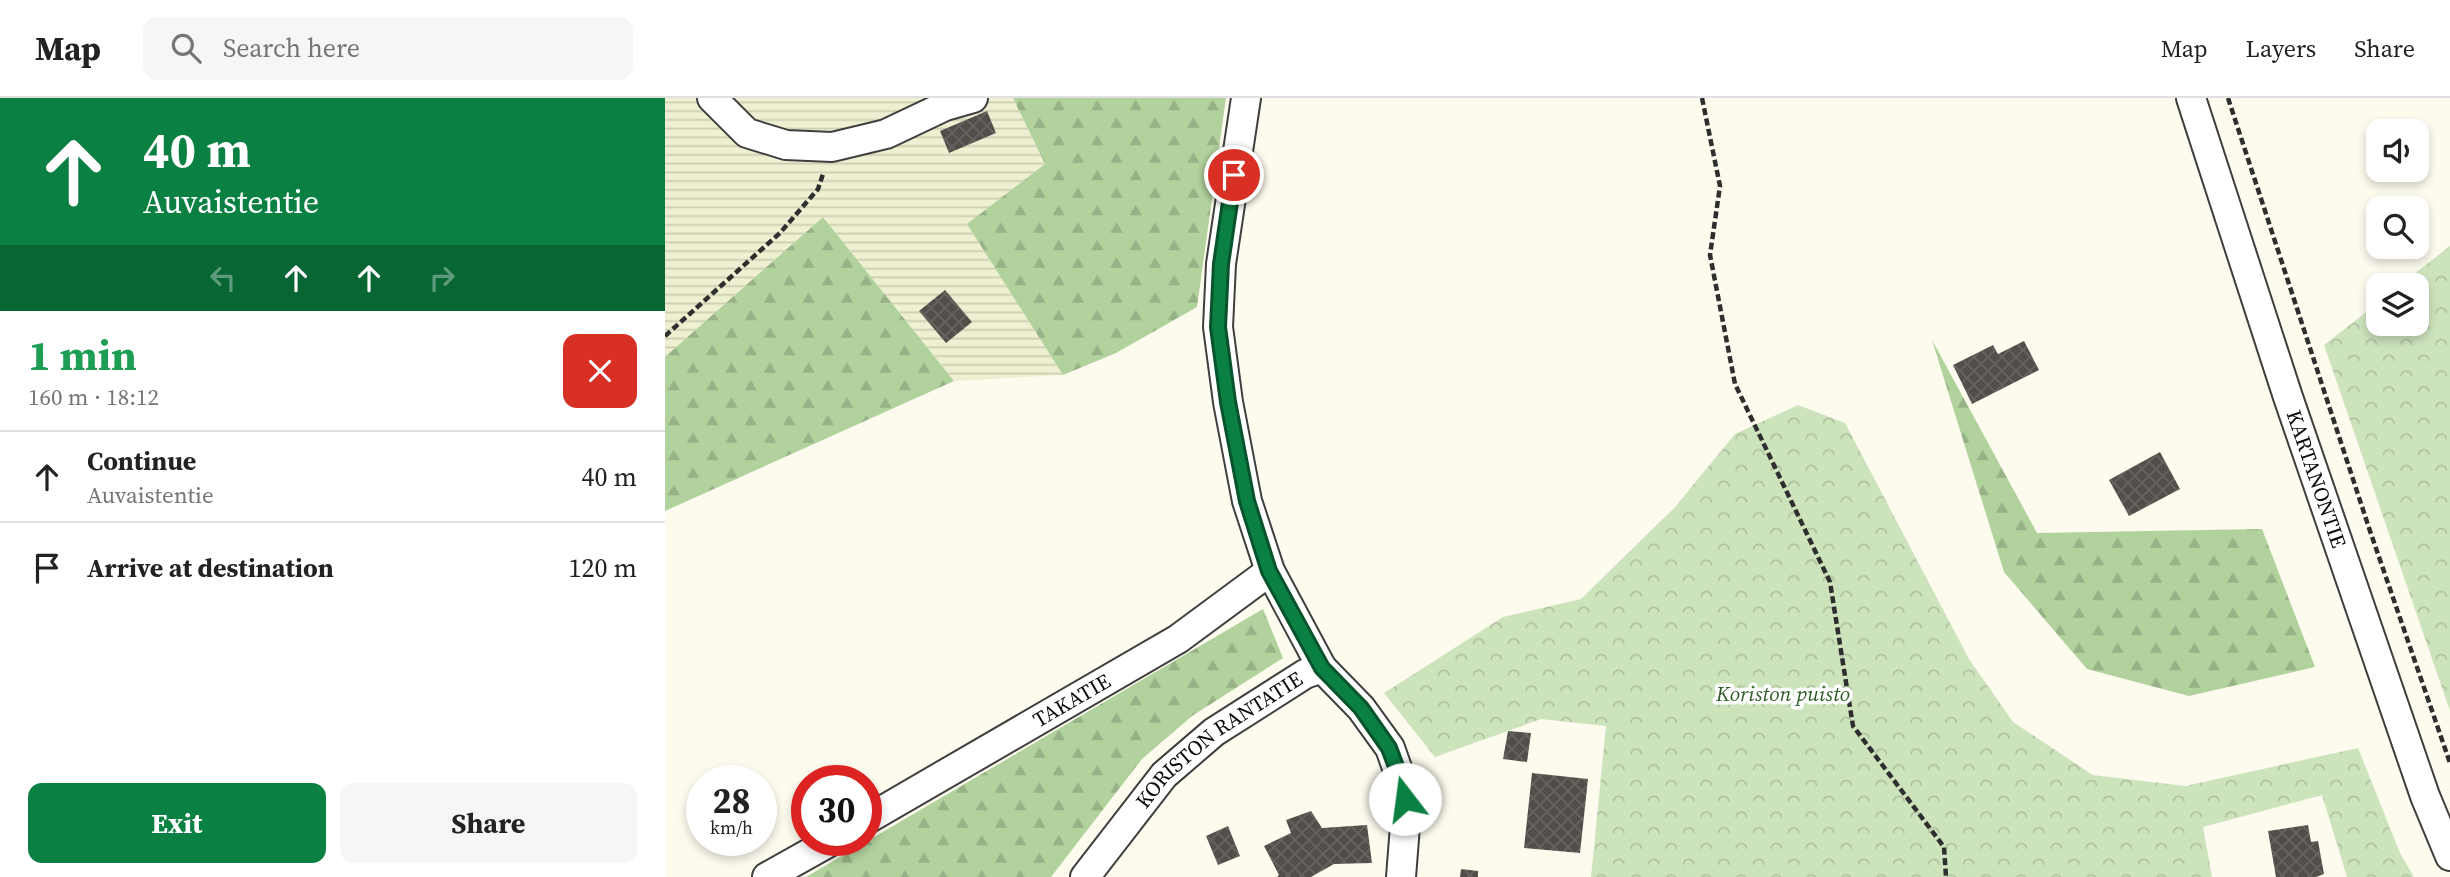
<!DOCTYPE html>
<html lang="en">
<head>
<meta charset="utf-8">
<style>
  :root { --surface:#fff; --page:#f6f6f6; --text:#222; --muted:#767676; --line:#e0e0e0; --accent:#0b8043 }
  body { margin:0; font-family:"Source Serif 4",serif; background:var(--page); color:var(--text); height:100vh; display:flex; flex-direction:column; font-size:26px; white-space:nowrap }
  * { box-sizing:border-box; margin:0 }
  p { font-size:23px; color:var(--muted) }
  .icon { flex:none; width:38px; height:38px; fill:none; stroke:currentColor; stroke-width:2; stroke-linecap:round; stroke-linejoin:round }
  .map { position:relative; flex:1; overflow:hidden }
  .sheet { display:flex; flex-direction:column; background:var(--surface); width:665px }
  .sheet>* { flex:none }
  .hud { background:#0b8043; color:#fff; overflow:hidden }
  .fabs { position:absolute; left:1701px; top:21px; display:grid; gap:14px }
  .fabs a { display:grid; place-items:center; width:63px; height:63px; border-radius:14px; background:var(--surface); box-shadow:0 4px 10px #0003; font-size:35px }
  .speed { position:absolute; left:21px; top:667px; display:flex; gap:14px; font-size:35px; font-weight:700; text-align:center }
  .speed>* { display:grid; place-content:center; width:91px; height:91px; border-radius:50%; background:var(--surface); box-shadow:0 4px 10px #0003; line-height:1 }
  .speed small { font-size:18px; font-weight:400 }
  .speed .limit { border:10px solid #d22; background:#fff; color:#111 }
  .pin { position:absolute; display:grid; place-items:center; width:60px; height:60px; color:#fff; margin:-30px; border:4px solid #fff; border-radius:50%; box-shadow:0 2px 7px #0007 }
  .me { position:absolute; width:77px; margin:-38px; rotate:345deg; stroke-linejoin:round; filter:drop-shadow(0 0 5px #0008) }
  .turn { display:flex; align-items:center; gap:24px; height:147px; padding:0 28px; font-size:32px }
  .turn .icon { width:91px; height:91px; stroke-width:2.5 }
  .turn b { display:block; font-size:49px; line-height:60px }
  .lanes { display:flex; align-items:center; height:66px; padding:0 28px; background:#0003; justify-content:center; gap:35px; direction:ltr }
  .lanes .off { opacity:.35 }
  .round { display:grid; place-items:center; flex:none; width:74px; height:74px; border-radius:14px; background:var(--page) }
  .summary { display:flex; align-items:center; justify-content:space-between; height:119px; padding:0 28px }
  h1 { font-size:42px; font-weight:700; line-height:52px; color:#1e9e55 }
  .action { display:flex; gap:14px; margin-top:auto; padding:14px 28px }
  .action a { flex:1; height:80px; border-radius:14px; background:var(--accent); color:#fff; font-size:28px; font-weight:700; line-height:80px; text-align:center }
  .action a+a { background:var(--page); color:var(--text) }
  ul { padding:0; list-style:none }
  li { display:flex; align-items:center; gap:21px; height:91px; padding:0 28px; border-top:2px solid var(--line) }
  li div { flex:1 }
  li b { display:block; font-size:26px }
  li em { font-style:normal }
  header { display:flex; align-items:center; gap:42px; box-sizing:border-box; height:98px; padding:0 35px; background:var(--surface); border-bottom:2px solid var(--line) }
  header strong { font-size:33px }
  nav { display:flex; gap:38px; margin-inline-start:auto; font-size:24px }
  .search { width:490px; height:63px; background:var(--page); display:flex; align-items:center; gap:18px; box-sizing:border-box; padding:0 24px; border-radius:14px; color:var(--muted); font-size:26px }
  main { display:flex; flex:1; min-height:0 }
  .map>svg:first-child { display:block }
</style>
</head>
<body>
<header>
<strong>Map</strong>
<div class="search"><svg class="icon" aria-label="search" viewBox="0 0 24 24"><circle cx="10" cy="10" r="6"/><path d="M15 15l6 6"/></svg>Search here</div>
<nav><a>Map</a><a>Layers</a><a>Share</a></nav>
</header>
<main>
<section class="sheet">
<div class="hud">
<div class="turn"><svg class="icon" aria-label="ahead" viewBox="0 0 24 24"><path d="M12 20V5M6 11l6-6 6 6"/></svg><div><b>40 m</b>Auvaistentie</div></div>
<div class="lanes"><svg class="icon off" aria-label="left" viewBox="0 0 24 24"><path d="M17 20v-9H6M10 6l-5 5 5 5"/></svg><svg class="icon" aria-label="ahead" viewBox="0 0 24 24"><path d="M12 20V5M6 11l6-6 6 6"/></svg><svg class="icon" aria-label="ahead" viewBox="0 0 24 24"><path d="M12 20V5M6 11l6-6 6 6"/></svg><svg class="icon off" aria-label="right" viewBox="0 0 24 24"><path d="M7 20v-9h11M14 6l5 5-5 5"/></svg></div>
</div>
<div class="summary"><div><h1>1 min</h1><p>160 m · 18:12</p></div><a class="round" style="background:#d93025;color:#fff"><svg class="icon" aria-label="close" viewBox="0 0 24 24"><path d="M6 6l12 12M18 6L6 18"/></svg></a></div>
<ul>
<li><svg class="icon" aria-label="ahead" viewBox="0 0 24 24"><path d="M12 20V5M6 11l6-6 6 6"/></svg><div><b>Continue</b><p>Auvaistentie</p></div><em>40 m</em></li>
<li><svg class="icon" aria-label="arrive" viewBox="0 0 24 24"><path d="M6 21V4h12l-3 4 3 4H6"/></svg><div><b>Arrive at destination</b></div><em>120 m</em></li>
</ul>
<div class="action"><a>Exit</a><a>Share</a></div>
</section>
<div class="map">
<svg width="1785" height="779" viewBox="0 0 1785 779">
  <defs>
    <pattern id="farmland-rules" width="6" height="5" patternUnits="userSpaceOnUse" patternTransform="scale(1.75)"><rect width="6" height="5" fill="#efefd1"/><path d="M0 2.5h6" fill="none" stroke="#ccccb2"/></pattern>
    <pattern id="forest-firs" width="22" height="20" patternUnits="userSpaceOnUse" patternTransform="scale(1.75)"><rect width="22" height="20" fill="#b1d19d"/><path d="M5 1l3.5 6h-7zM16 11l3.5 6h-7z" fill="#97b286"/></pattern>
    <pattern id="park-crowns" width="20" height="18" patternUnits="userSpaceOnUse" patternTransform="scale(1.75)"><rect width="20" height="18" fill="#cde3bc"/><path d="M2 6a3 3 0 1 1 6 0M12 15a3 3 0 1 1 6 0" fill="none" stroke="#afc2a0"/></pattern>
    <pattern id="building-cross-hatch" width="8" height="8" patternUnits="userSpaceOnUse" patternTransform="scale(1.75)"><rect width="8" height="8" fill="#534e4a"/><path d="M0 0l8 8M0 8l8-8" fill="none" stroke="#676360"/></pattern>
  </defs>
  <rect width="100%" height="100%" fill="#fdfbee"/>
  <!-- farmland -->
  <path fill="url(#farmland-rules)" d="M0 0H348L380 66 303 126 398 277 289 283 158 119 0 259Z"/>
  <!-- forest -->
  <g fill="url(#forest-firs)">
    <path d="M348 0H561L532 209 451 255 398 277 302 126 380 66Z"/>
    <path d="M158 119 289 283 0 413V259Z"/>
    <path d="M1267 242 1372 435 1597 431 1650 569 1524 598 1422 571 1339 474Z"/>
    <path d="M598 511 618 560 527 618 477 661 386 779H141Z"/>
  </g>
  <!-- park -->
  <g fill="url(#park-crowns)">
    <path d="M1785 148V613L1659 247 1713 205V226H1752V187H1735Z"/>
    <path d="M1133 307 1180 325 1304 561 1348 624 1428 677 1520 688 1693 650 1735 755 1749 779H1682L1657 697 1538 729 1547 779H926L941 628 876 621 770 659 719 595 838 519 916 501 1010 409 1070 336Z"/>
  </g>
  <!-- building -->
  <g fill="url(#building-cross-hatch)">
    <path d="M322 13 331 35 284 55 275 33Z"/>
    <path d="M280 192 307 224 281 245 254 213Z"/>
    <path d="M1359 243 1374 272 1307 306 1288 267 1328 247 1333 256Z"/>
    <path d="M1495 354 1515 391 1464 418 1444 382Z"/>
    <path d="M843 633 866 635 862 664 838 661Z"/>
    <path d="M867 675 923 681 915 755 859 750Z"/>
    <path d="M646 713 657 730 702 727 707 765 669 766 646 779H612L614 777 599 748 626 735 621 722Z"/>
    <path d="M1643 727 1646 744 1653 743 1659 776 1651 779H1611L1603 733Z"/>
    <path d="M563 728 575 758 553 767 541 738Z"/>
    <path d="M796 771 813 773V779H795Z"/>
  </g>
  <g fill="none" stroke-linecap="round" stroke-linejoin="round">
    <!-- minor casing -->
    <g stroke="#3f3f3f" stroke-width="32">
      <g id="minor">
        <path d="M47 0 82 35 121 47 167 49 221 36 280 8 308 0"/>
        <path d="M581 0 556 166 553 229 563 304 582 403 605 473 657 570 696 610 725 650 738 687 741 715 736 779"/>
        <path id="s1" d="M1526 0 1623 299 1760 698 1785 758"/>
        <path id="s2" d="M201 722 513 541 605 473"/>
        <path d="M102 779 168 742"/>
        <path id="s3" d="M420 779 499 677 549 634 640 576 657 570"/>
      </g>
    </g>
    <!-- path -->
    <g stroke="#2e2e2e" stroke-width="4.5" stroke-dasharray="7 3.5" stroke-linecap="butt">
      <path d="M1037 0 1055 88 1045 157 1070 286 1165 484 1188 628 1279 749 1281 779"/>
      <path d="M1563 0 1704 430 1785 665"/>
      <path d="M0 238 115 135 153 91 158 76"/>
    </g>
    <!-- minor -->
    <use href="#minor" stroke="#fff" stroke-width="28"/>
  </g>
  <g fill="none" stroke-linecap="round" stroke-linejoin="round">
    <!-- route casing -->
    <g stroke="#07532c" stroke-width="18">
      <path id="route" d="M569 77 556 166 553 229 563 304 582 403 604 473 657 570 696 610 724 650 738 687 740 701"/>
    </g>
    <!-- route -->
    <use href="#route" stroke="#0b8043" stroke-width="12"/>
  </g>
  <g text-anchor="middle" stroke-width="7" stroke-linejoin="round" paint-order="stroke">
    <!-- street labels -->
    <g font-size="21" fill="#0c0c0c" stroke="#fff">
      <text dy="7" stroke="none"><textPath href="#s1" startOffset="401">KARTANONTIE</textPath></text>
      <text dy="7" stroke="none"><textPath href="#s2" startOffset="238">TAKATIE</textPath></text>
      <text dy="7" stroke="none"><textPath href="#s3" startOffset="194">KORISTON RANTATIE</textPath></text>
    </g>
    <!-- park labels -->
    <g font-size="21" font-style="italic" fill="#2d5b25" stroke="#fff">
      <text x="1118" y="603">Koriston puisto</text>
    </g>
  </g>
</svg>
<div class="fabs">
<a><svg class="icon" aria-label="sound" viewBox="0 0 24 24"><path d="M4 9h4l5-4v14l-5-4H4zM17 9q2 3 0 6"/></svg></a>
<a><svg class="icon" aria-label="search" viewBox="0 0 24 24"><circle cx="10" cy="10" r="6"/><path d="M15 15l6 6"/></svg></a>
<a><svg class="icon" aria-label="layers" viewBox="0 0 24 24"><path d="M12 4l9 5-9 5-9-5zM3 14l9 5 9-5"/></svg></a>
</div>
<div class="speed"><div>28<small>km/h</small></div><div class="limit">30</div></div>
<div class="pin" style="left:569px;top:77px;background:#d93025"><svg class="icon" aria-label="arrive" viewBox="0 0 24 24"><path d="M6 21V4h12l-3 4 3 4H6"/></svg></div>
<svg class="me" style="left:740px;top:701px" viewBox="-20 -20 40 40"><circle r="19" fill="#fff"/><path d="M0-13L10 11 0 6-10 11z" fill="#0b8043"/></svg>
</div>
</main>
</body>
</html>
